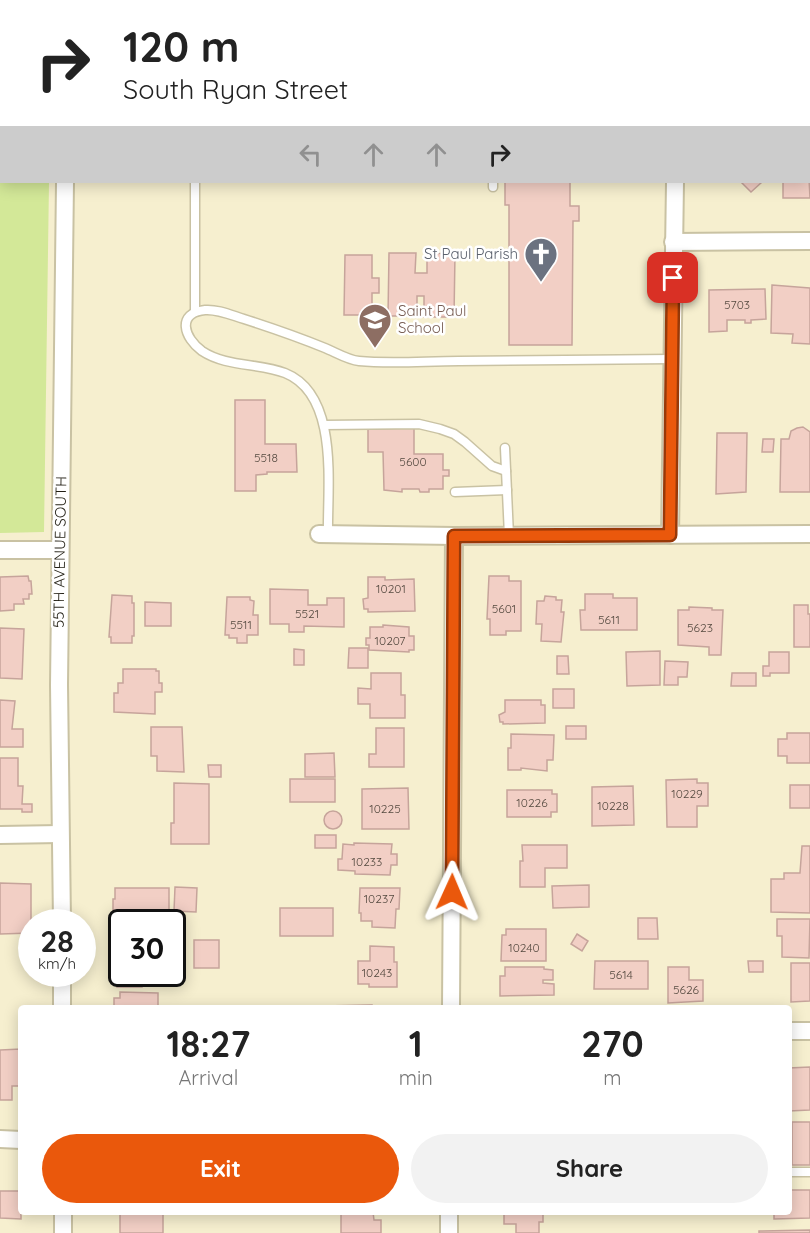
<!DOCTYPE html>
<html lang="en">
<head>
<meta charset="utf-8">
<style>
  :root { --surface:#fff; --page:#f2f2f2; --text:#222; --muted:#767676; --accent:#ea580c }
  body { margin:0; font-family:Quicksand,sans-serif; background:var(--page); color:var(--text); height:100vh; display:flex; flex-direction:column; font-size:22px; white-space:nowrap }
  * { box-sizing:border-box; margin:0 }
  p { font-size:20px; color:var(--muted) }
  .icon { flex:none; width:33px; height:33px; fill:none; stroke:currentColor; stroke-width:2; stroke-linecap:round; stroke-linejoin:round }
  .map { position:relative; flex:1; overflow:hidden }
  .details { position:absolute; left:18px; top:1005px; width:774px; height:210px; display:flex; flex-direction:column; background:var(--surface); border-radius:6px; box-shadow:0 3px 15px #0003 }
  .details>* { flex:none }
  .banner { position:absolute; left:0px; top:0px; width:810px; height:183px; box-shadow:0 3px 15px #0003; background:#fff; color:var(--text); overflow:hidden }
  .speed { position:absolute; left:18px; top:909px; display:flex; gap:12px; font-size:30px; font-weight:700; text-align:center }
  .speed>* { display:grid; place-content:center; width:78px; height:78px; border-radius:50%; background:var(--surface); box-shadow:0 3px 15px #0003; line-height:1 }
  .speed small { font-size:15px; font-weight:400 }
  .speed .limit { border:3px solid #111; border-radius:9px; background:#fff; color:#111 }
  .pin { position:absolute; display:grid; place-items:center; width:51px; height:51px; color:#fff; margin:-26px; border-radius:12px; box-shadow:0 3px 9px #0006 }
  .me { position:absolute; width:66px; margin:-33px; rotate:1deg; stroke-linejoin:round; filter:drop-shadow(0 0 4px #0008) }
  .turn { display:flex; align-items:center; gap:21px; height:126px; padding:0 24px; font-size:27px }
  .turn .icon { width:78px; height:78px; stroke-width:2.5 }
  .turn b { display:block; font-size:42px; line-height:51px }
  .lanes { display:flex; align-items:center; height:57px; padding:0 24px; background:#0003; justify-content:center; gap:30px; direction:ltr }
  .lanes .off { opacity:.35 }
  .eta { display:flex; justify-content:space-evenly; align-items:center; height:102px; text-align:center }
  .eta b { font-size:36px; font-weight:700; line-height:42px }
  .cta { display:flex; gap:12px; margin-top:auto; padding:12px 24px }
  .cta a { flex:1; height:69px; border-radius:36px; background:var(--accent); color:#fff; font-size:24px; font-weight:700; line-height:69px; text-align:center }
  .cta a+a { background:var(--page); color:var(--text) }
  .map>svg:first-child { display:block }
</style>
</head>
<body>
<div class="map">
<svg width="810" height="1233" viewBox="0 0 810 1233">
  <rect width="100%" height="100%" fill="#f6efcf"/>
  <!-- green -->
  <path fill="#d3e898" d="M0 131 2 182H49L44 532 0 533Z"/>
  <!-- building -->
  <g fill="#f2cfc5" stroke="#c6a49b" stroke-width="1.5">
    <path d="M808 160 810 198H783V182H808Z"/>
    <path d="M505 182H570V206H579V221H573L572 345H509V205H505Z"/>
    <path d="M741 182H762L751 192Z"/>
    <path d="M389 253H416L415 273H427V253L455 254 454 317H424V296H417V316H388Z"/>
    <path d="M345 255H372V278H379V293H372V315H344Z"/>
    <path d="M772 285 810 288V344L792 343 793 334 771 333Z"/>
    <path d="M765 289 766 319 751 320V323H745V320H727V331L709 332V290Z"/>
    <path d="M235 400H265V444H296L297 472H267V474L256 475V491H235Z"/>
    <path d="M803 427 810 432V492H780L781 439H789L791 431 797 428Z"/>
    <path d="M414 428V454H443V470H449V476H443V489H429V492H420L419 489H402V492L384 490 383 452H368V429Z"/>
    <path d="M717 433H747L746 492 716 494Z"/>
    <path d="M763 439H774L773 452H762Z"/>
    <path d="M28 576 29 581H31L32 594H29V599H23L24 604H14V610L0 611V577Z"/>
    <path d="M489 576H509V581H521V631H506V635H490V619H487Z"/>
    <path d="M368 577H385V580L414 579 415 611 368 612V609H364L363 599 368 598Z"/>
    <path d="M270 589 308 590V605H327V598H344V627L304 626V632H289V624H270Z"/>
    <path d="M585 594H613V598H637V630H581L580 610H585Z"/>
    <path d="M112 595 132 596V603H134V636H132V643H111V637H109Z"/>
    <path d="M545 596 556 597V600H562L561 612H564L561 642 541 641 542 624H536L537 601H544Z"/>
    <path d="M227 597H250V600L254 601 253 615H258V635H247V643H237V638H229V635H225Z"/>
    <path d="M145 602 171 603V626H145Z"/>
    <path d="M794 605H808V614H810V647H794Z"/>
    <path d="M689 607 712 608V610H723L721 655H709V647L678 645V610H689Z"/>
    <path d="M383 625 409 627V636H414V650H409V652L369 650V645H366V638H370V627H383Z"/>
    <path d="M0 628 24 629 22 679 0 678Z"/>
    <path d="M349 648H368V668H348Z"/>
    <path d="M294 649 304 650V665H294Z"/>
    <path d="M660 651V685L627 686 626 652Z"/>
    <path d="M769 652H789V673H770V676H763V666H769Z"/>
    <path d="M557 656H568L569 674H557Z"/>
    <path d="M665 661 688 662 687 677H678V685H664Z"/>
    <path d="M123 669H156V671H159V683H162V692H155V714L114 712V693H118V683H123Z"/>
    <path d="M371 673H401V695H405V718H370V704H358V688L371 689Z"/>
    <path d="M732 673H756V686H731Z"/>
    <rect x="553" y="689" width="21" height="19"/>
    <path d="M0 700 15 701 12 729H23V747H0Z"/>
    <path d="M505 700H541V705H545V723L503 724V722H500L499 715 505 712Z"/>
    <rect x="566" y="726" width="20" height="13"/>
    <path d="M151 727H182L184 772 157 771V756H151Z"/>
    <path d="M376 728H404V767H369V754H376Z"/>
    <path d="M787 733H810V763H787V756H778V739H787Z"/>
    <path d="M511 734 554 735 553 760H547V771L521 768V770H508V748H511Z"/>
    <path d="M334 753 335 777H305V754Z"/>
    <path d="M0 758H18V786H23L22 804H32V812H22V809H0Z"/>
    <path d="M208 765H221V777H209Z"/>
    <rect x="290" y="779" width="45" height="23"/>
    <path d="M697 779V783H708V806H697V827H667L666 780Z"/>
    <path d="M174 783 209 784V844H171V823H174Z"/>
    <rect x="790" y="785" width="20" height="23"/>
    <path d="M633 786 634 825 592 826V787Z"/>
    <path d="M408 788 409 829H362V789Z"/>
    <path d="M507 790H552V794H557V812H551V817H507Z"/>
    <circle cx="333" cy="820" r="9"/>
    <rect x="315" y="835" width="21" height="13"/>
    <path d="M354 843 392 844 391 854H397V865H391L390 875 355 874V871L338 870V859H342L343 844 354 845Z"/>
    <path d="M522 845H567V868H545V887H520V861H523Z"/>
    <path d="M802 846H810V913L771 912V879H784V873H800Z"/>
    <path d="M0 883 31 884V933L0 934Z"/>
    <path d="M589 885V907L553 908 552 886Z"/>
    <path d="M175 887 197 888 196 912 174 911Z"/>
    <path d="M115 888H169V914L163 921H155V922H122V934L116 935V912H113V899H115Z"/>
    <path d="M360 888H400L399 909H396L395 928 372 927V921H361V913H359Z"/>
    <rect x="280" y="908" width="53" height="28"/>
    <path d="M638 918H657L658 939H638Z"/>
    <path d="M777 919H810L809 958 782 957V936H777Z"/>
    <path d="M506 929H546V961H501L502 935H506Z"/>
    <path d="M577 934 588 941 582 951 571 944Z"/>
    <rect x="194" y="940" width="25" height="28"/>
    <path d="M117 942H122V974H147V976H142V987H117Z"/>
    <path d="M370 946 394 947V962H397V987H369V984H358V961H370Z"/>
    <path d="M595 961H648V989H594Z"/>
    <path d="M748 961H763V972H749Z"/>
    <path d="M791 963H810V1001L791 1002Z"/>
    <path d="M505 967H544V969L553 970V980H543V983L554 984V995L500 996V976H505Z"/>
    <path d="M668 967H689V980H703V1001L668 1003Z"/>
    <path d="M120 992 158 993V1008H114V998H120Z"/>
    <path d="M372 1005V1008H323V1006Z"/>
    <path d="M21 1049V1086H12V1100H0V1050Z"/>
    <path d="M810 1067V1110L789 1111V1068Z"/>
    <rect x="792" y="1122" width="18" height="43"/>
    <path d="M789 1190H810V1218L774 1219V1212H789Z"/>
    <path d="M0 1191H21V1219L0 1218Z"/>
    <rect x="120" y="1212" width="43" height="21"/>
    <path d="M341 1212H373L374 1220H381V1233H341Z"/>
    <path d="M504 1212H543V1222H539V1233H516V1224H504Z"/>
    <path d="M810 1230V1233H759V1231Z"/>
  </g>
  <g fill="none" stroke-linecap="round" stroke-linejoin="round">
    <!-- lane casing -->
    <g stroke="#c9c2a3" stroke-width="11">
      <g id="lane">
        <path d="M692 0 693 2"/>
        <path d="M808 117 810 119"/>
        <path d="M493 182V187"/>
        <path d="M195 311V182"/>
        <path d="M324 425 419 424 440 429 454 434 465 442 492 466 506 471"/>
        <path d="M505 448 509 536"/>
        <path d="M455 492 507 490"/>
        <path d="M328 534C327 487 340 395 285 373 259 363 226 367 202 351 184 338 176 313 205 310 218 309 231 315 244 319 272 328 298 337 325 348 335 352 348 360 359 361 391 364 426 361 459 361 530 360 601 360 672 359"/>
        <path d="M789 1172H810"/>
      </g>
    </g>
    <!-- street casing -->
    <g stroke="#c9c2a3" stroke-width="20">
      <g id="street">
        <path d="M68 2V0"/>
        <path d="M677 2V0"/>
        <path d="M673 242 810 241"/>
        <path d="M319 534 454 536 810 534"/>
        <path d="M670 535 675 182"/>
        <path d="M0 550H59"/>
        <path d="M0 835 60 834"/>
        <path d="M62 922 59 685 65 182"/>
        <path d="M62 974V1008"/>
        <path d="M451 1008 454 536"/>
        <path d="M789 1031H810"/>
        <path d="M0 1139 21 1140"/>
        <path d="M63 1212V1233"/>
        <path d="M449 1233V1212"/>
      </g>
    </g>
    <!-- lane -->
    <use href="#lane" stroke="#fff" stroke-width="8"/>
    <!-- street -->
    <use href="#street" stroke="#fff" stroke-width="16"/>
  </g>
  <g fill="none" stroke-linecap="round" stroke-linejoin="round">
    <!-- route casing -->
    <g stroke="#983908" stroke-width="15">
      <path id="route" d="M452 892 454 536 670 535 673 278"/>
    </g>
    <!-- route -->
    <use href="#route" stroke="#ea580c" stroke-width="10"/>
  </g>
  <!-- icons -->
  <defs>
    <g id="church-pin" transform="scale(1.725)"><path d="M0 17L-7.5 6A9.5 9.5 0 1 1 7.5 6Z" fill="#6b7280" stroke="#fff"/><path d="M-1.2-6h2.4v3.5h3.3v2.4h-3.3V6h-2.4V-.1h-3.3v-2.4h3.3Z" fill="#fff"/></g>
    <g id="school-pin" transform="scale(1.725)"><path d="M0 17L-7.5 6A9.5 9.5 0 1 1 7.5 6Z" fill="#8d6e63" stroke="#fff"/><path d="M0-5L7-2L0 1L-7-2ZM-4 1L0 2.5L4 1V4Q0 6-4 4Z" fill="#fff"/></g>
  </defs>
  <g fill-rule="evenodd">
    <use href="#church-pin" x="541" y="254"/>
    <use href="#school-pin" x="375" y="320"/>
  </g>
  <g text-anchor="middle" stroke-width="5" stroke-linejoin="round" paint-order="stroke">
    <!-- number labels -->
    <g font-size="12" fill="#554a40">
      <text x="737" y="309">5703</text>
      <text x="266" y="462">5518</text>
      <text x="413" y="466">5600</text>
      <text x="391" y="593">10201</text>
      <text x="504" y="613">5601</text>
      <text x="307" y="618">5521</text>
      <text x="609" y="624">5611</text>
      <text x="241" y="629">5511</text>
      <text x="700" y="632">5623</text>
      <text x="390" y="645">10207</text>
      <text x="687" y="798">10229</text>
      <text x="532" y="807">10226</text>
      <text x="613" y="810">10228</text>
      <text x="385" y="813">10225</text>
      <text x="367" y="866">10233</text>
      <text x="379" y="903">10237</text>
      <text x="524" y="952">10240</text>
      <text x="377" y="977">10243</text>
      <text x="621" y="979">5614</text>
      <text x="686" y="994">5626</text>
    </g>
    <!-- worship labels -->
    <g font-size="15" fill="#5b616d" stroke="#fff" text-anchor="end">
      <text x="518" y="259">St Paul Parish</text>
    </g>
    <!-- education labels -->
    <g font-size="15" fill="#785e54" stroke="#fff" text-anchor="start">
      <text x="398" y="316">Saint Paul<tspan x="398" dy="17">School</tspan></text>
    </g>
    <!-- street labels -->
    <g font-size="15" fill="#211e13" stroke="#fff">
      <text transform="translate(60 552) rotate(-89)" y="5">55TH AVENUE SOUTH</text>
    </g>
  </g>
</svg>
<div class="speed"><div>28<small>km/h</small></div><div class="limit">30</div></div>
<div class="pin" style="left:673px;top:278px;background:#d93025"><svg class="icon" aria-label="arrive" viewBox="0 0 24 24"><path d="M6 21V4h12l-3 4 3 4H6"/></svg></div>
<svg class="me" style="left:452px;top:892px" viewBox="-20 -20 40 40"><path d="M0-17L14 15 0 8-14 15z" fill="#ea580c" stroke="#fff" stroke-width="4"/></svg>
<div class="banner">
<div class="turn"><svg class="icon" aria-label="right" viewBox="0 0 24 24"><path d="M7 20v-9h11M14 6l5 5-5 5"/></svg><div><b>120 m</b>South Ryan Street</div></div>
<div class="lanes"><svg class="icon off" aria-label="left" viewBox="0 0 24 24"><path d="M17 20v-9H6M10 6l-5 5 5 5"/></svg><svg class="icon off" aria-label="ahead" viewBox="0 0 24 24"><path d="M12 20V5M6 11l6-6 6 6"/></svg><svg class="icon off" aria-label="ahead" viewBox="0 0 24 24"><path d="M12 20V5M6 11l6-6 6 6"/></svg><svg class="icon" aria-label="right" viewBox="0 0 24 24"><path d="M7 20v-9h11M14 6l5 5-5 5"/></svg></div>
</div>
<section class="details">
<div class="eta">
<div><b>18:27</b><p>Arrival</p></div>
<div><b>1</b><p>min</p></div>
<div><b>270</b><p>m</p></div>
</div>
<div class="cta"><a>Exit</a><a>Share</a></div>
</section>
</div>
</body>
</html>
